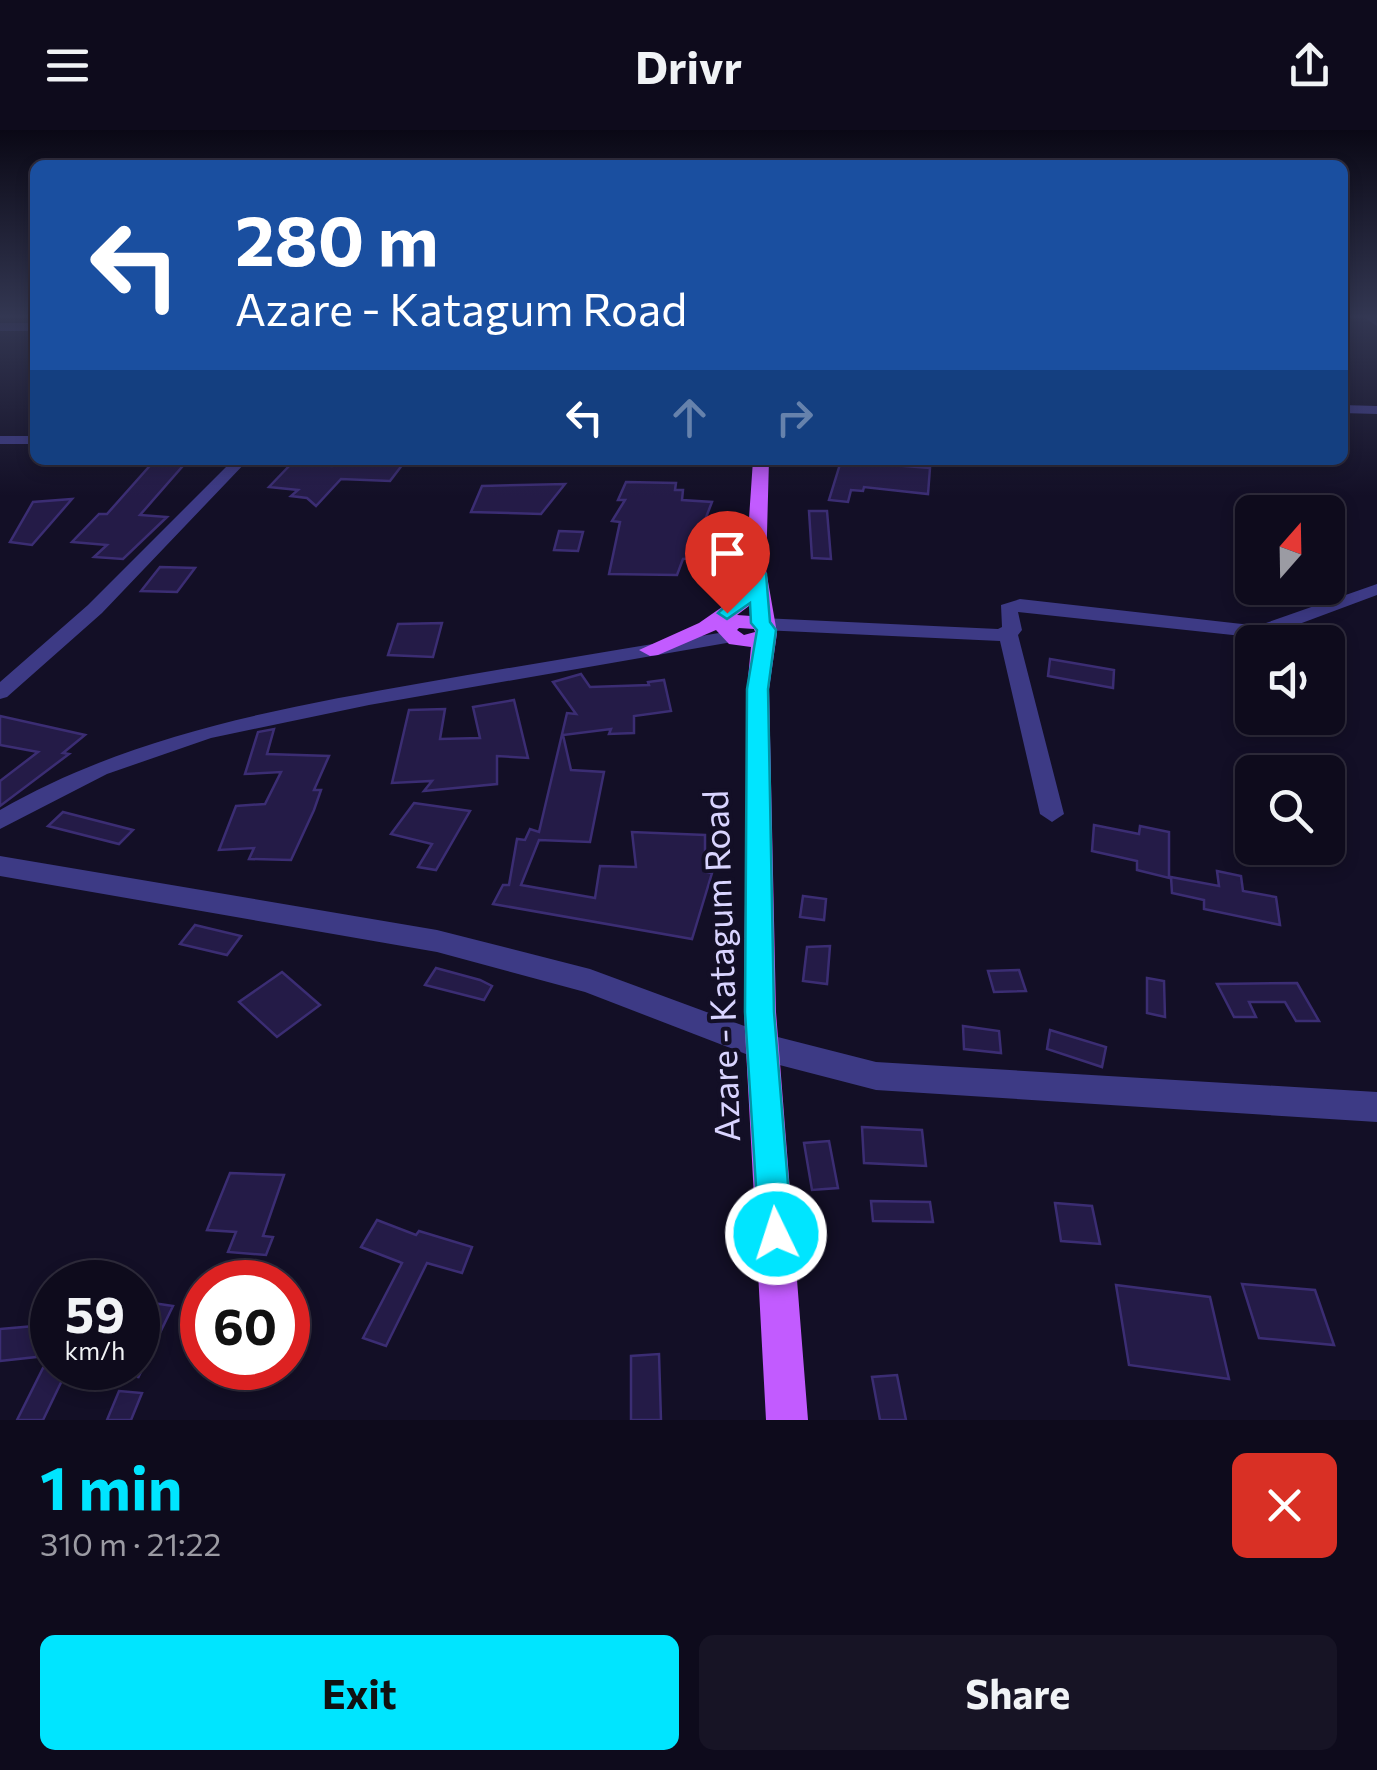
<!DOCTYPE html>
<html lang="en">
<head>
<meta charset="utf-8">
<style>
  :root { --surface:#0e0b1c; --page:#171425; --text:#f1f3f6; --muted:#9b9ba3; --line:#2e2b3b; --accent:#00e5ff }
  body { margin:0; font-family:Commissioner,sans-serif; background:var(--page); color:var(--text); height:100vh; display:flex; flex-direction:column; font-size:38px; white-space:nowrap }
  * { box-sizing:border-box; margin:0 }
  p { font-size:32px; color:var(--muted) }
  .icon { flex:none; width:55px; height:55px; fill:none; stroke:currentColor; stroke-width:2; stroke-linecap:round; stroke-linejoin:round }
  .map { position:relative; height:1290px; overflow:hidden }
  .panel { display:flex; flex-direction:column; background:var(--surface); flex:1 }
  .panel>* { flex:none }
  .hud { position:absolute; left:30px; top:30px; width:1318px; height:305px; border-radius:15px; box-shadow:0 5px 15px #0003,0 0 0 2px var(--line); background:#1a4fa0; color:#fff; overflow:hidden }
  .needle { width:65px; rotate:20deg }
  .controls { position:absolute; left:1235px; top:365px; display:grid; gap:20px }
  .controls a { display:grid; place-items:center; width:110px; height:110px; border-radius:15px; background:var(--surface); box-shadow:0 5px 15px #0003,0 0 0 2px var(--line); font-size:50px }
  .speed { position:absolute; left:30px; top:1130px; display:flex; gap:20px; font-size:50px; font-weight:700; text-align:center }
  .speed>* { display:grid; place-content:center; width:130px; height:130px; border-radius:50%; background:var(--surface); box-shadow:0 5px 15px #0003,0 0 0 2px var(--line); line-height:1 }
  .speed small { font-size:25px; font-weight:400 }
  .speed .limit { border:15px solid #d22; background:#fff; color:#111 }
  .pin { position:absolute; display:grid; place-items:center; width:85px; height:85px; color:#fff; margin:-102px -42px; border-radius:50% 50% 50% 0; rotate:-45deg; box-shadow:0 0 10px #0007 }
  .pin .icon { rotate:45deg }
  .me { position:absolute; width:110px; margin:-55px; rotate:356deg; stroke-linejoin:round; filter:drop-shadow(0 0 8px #0008) }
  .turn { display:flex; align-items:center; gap:35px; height:210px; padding:0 40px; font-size:45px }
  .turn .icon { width:130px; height:130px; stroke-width:2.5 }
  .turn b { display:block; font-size:70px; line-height:85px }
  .lanes { display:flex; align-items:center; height:95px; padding:0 40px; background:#0003; justify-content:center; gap:50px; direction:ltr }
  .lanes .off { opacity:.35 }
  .round { display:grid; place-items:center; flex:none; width:105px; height:105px; border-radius:15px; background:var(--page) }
  .summary { display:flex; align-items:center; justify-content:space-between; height:170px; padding:0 40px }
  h1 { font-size:60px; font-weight:700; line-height:75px; color:var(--accent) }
  .action { display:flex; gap:20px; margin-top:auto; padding:20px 40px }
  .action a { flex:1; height:115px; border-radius:15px; background:var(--accent); color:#111; font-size:40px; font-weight:700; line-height:115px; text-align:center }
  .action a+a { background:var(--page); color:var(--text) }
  header { display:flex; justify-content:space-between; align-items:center; height:130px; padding:0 40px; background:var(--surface); font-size:45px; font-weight:700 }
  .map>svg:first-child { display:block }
</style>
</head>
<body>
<header><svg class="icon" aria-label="menu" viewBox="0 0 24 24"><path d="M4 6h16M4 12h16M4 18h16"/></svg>Drivr<svg class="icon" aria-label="share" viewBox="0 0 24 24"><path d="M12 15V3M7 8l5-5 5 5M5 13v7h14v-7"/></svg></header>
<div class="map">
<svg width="1377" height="1290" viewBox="0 0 1377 1290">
  <rect width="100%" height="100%" fill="#130f26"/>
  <!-- building -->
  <g fill="#241b47" stroke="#3b2d73" stroke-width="2.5">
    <path d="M155 330H188L140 385 167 387 123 429 94 427 107 415 72 412 99 384H107Z"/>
    <path d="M841 331 930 338 928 364 864 357 863 361 851 360 848 372 829 370Z"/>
    <path d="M335 332 403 334 390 351 341 349 316 376 307 368 291 366 298 360 269 357 292 333 332 336Z"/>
    <path d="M626 352 676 353 675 360H683L682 370 712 372 705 390 724 392 711 424 696 422V428L683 429 677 445 609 444 620 392 612 391 625 370H618Z"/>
    <path d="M565 354 541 384 471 382 482 356Z"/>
    <path d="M72 369 32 415 10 412 33 372Z"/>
    <path d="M809 381H827L831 429 812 428Z"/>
    <path d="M559 401 583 402 578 421 554 420Z"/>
    <path d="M160 437 195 438 177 462 141 461Z"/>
    <path d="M442 493 433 527 388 525 398 494Z"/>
    <path d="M1050 529 1114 540 1113 558 1048 546Z"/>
    <path d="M581 544 590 557 649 555 648 552 664 550 671 581 634 586V603L609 604 611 599 563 605 571 640 604 642 590 712 539 710 521 755 595 768 600 736 636 737 632 702 705 705V742L712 743 692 809 493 774 503 755H509L517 709 525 710 530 699 539 702 567 583 576 584 553 552Z"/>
    <path d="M514 570 528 628 497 626V654L424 661 432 651 392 653 409 580 445 579 440 609 480 608 473 577Z"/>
    <path d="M0 586 85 605 63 623 69 624 0 676V651L38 622 0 615Z"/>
    <path d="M274 599 267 624 329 626 314 660H321L314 680 291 730 249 729 254 718 219 720 236 676 265 674 281 642 245 644 258 602Z"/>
    <path d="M414 673 470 681 436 740 418 737 432 714 391 704Z"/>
    <path d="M63 682 133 700 119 714 48 696Z"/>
    <path d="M1094 695 1139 704 1140 696 1169 702V748L1137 740V731L1092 721Z"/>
    <path d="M1217 741 1241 746 1243 761 1276 767 1280 795 1204 779V770L1172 763 1171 747 1219 756Z"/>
    <path d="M803 766 826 769 824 790 800 787Z"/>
    <path d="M195 795 241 806 227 825 180 814Z"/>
    <path d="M830 816 827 854 803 851 807 817Z"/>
    <path d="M436 838 480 850 492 856 484 870 425 855Z"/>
    <path d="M1019 840 1026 861 994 862 988 841Z"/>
    <path d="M282 842 320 875 277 907 239 872Z"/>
    <path d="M1147 848 1164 851 1165 887 1147 883Z"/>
    <path d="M1297 853 1319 891H1296L1285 872H1249L1256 887H1234L1217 854Z"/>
    <path d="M963 896 999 901 1001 923 964 919Z"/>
    <path d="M1050 900 1106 917 1102 937 1047 919Z"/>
    <path d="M862 997 922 1000 926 1036 864 1033Z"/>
    <path d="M829 1011 838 1058 812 1060 804 1013Z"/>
    <path d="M230 1043 284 1045 263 1106 273 1107 266 1125 228 1122 236 1102 207 1100Z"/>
    <path d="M871 1071 930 1072 933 1092 873 1091Z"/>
    <path d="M1055 1073 1092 1076 1100 1114 1061 1111Z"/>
    <path d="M377 1090 416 1105 419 1101 472 1117 462 1143 427 1133 386 1216 363 1208 402 1133 361 1117Z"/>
    <path d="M1242 1154 1315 1160 1334 1215 1259 1208Z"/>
    <path d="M1116 1155 1210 1167 1229 1249 1129 1235Z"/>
    <path d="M146 1172 173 1176 138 1248V1189Z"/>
    <path d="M47 1195 36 1227 0 1231V1199Z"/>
    <path d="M659 1224 661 1290H631V1226Z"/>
    <path d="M43 1238H68L43 1290H17Z"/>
    <path d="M897 1245 906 1290H880L872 1247Z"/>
    <path d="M119 1261 142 1263 131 1290H107Z"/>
  </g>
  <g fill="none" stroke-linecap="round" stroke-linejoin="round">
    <!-- minor -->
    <g fill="#3d3a85" fill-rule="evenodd">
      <path d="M1362 186H1375L1377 196Z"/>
      <rect x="0" y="193" width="35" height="8"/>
      <path d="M1342 275 1377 276V284L1342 283Z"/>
      <rect x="0" y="306" width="35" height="8"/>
      <path d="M233 330H248L102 483 7 567 0 569V552L88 475Z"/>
      <path d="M1377 454V465L1275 503 1242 506 1018 482 1022 500 1018 505 1064 684 1052 692 1040 684 1000 511 762 500 753 494 762 488 998 499 1002 497 1001 475 1020 469 1242 494 1266 493Z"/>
      <path d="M731 501 738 503V511L369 575 211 608 107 644 0 699V680C131 605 275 579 422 553 525 535 628 518 731 501Z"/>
    </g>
    <!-- tertiary -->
    <path fill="#3d3a85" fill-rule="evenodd" d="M0 726 437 800 590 839 766 904 876 932 1377 962V992L876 960 764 931 585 862 437 822 0 746Z"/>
    <!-- primary -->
    <path fill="#c25bff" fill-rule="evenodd" d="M753 330H769L766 440 777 503 769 559 776 882 808 1290H766L744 882 747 559 751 517 729 514 716 500 658 525 650 526 639 520 699 493 735 468 748 467 747 418ZM750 476 751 486 737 485 749 476ZM739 498 754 499 755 502 744 505 737 500Z"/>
  </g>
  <!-- sky -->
  <linearGradient id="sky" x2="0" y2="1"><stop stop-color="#0a0815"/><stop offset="0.51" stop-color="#333752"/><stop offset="1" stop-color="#333752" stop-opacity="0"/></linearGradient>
  <rect width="1377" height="366" fill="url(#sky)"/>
  <!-- route -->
  <path fill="#00e5ff" stroke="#0095a6" stroke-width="2.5" d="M758 438 766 444 770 492 776 500 768 559 774 882 792 1104 787 1115 776 1120 764 1115 759 1104 745 882 747 559 757 500 751 493 750 473 727 489 718 483 734 468 751 440Z"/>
  <g text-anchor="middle" stroke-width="8" stroke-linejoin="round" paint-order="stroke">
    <!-- near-street labels -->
    <g font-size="35" fill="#d9d4ff" stroke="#130f26">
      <text transform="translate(722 836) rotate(-92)" y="12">Azare - Katagum Road</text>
    </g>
  </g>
</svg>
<div class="controls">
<a><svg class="needle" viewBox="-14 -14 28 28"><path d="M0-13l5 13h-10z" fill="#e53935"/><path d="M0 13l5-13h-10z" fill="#9b9ba3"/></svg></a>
<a><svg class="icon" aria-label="sound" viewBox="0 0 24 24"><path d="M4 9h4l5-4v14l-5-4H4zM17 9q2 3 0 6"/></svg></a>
<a><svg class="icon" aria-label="search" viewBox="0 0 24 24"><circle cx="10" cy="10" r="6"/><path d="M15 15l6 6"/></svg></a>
</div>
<div class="speed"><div>59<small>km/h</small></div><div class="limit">60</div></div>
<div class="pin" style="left:727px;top:483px;background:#d93025"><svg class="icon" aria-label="arrive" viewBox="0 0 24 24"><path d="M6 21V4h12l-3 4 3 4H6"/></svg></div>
<svg class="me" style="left:776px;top:1104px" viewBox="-20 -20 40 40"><circle r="17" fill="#00e5ff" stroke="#fff" stroke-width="3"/><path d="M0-11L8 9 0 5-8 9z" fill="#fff"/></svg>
<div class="hud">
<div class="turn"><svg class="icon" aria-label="left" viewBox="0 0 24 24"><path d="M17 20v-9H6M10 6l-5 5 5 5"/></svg><div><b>280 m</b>Azare - Katagum Road</div></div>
<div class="lanes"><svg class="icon" aria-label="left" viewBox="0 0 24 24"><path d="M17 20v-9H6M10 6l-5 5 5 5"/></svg><svg class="icon off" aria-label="ahead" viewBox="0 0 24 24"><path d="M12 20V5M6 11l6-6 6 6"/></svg><svg class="icon off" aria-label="right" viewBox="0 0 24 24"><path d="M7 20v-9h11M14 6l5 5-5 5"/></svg></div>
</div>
</div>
<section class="panel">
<div class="summary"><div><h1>1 min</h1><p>310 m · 21:22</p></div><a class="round" style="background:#d93025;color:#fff"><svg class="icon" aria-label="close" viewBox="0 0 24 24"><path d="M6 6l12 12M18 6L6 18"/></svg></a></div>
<div class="action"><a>Exit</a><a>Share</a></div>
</section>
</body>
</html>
